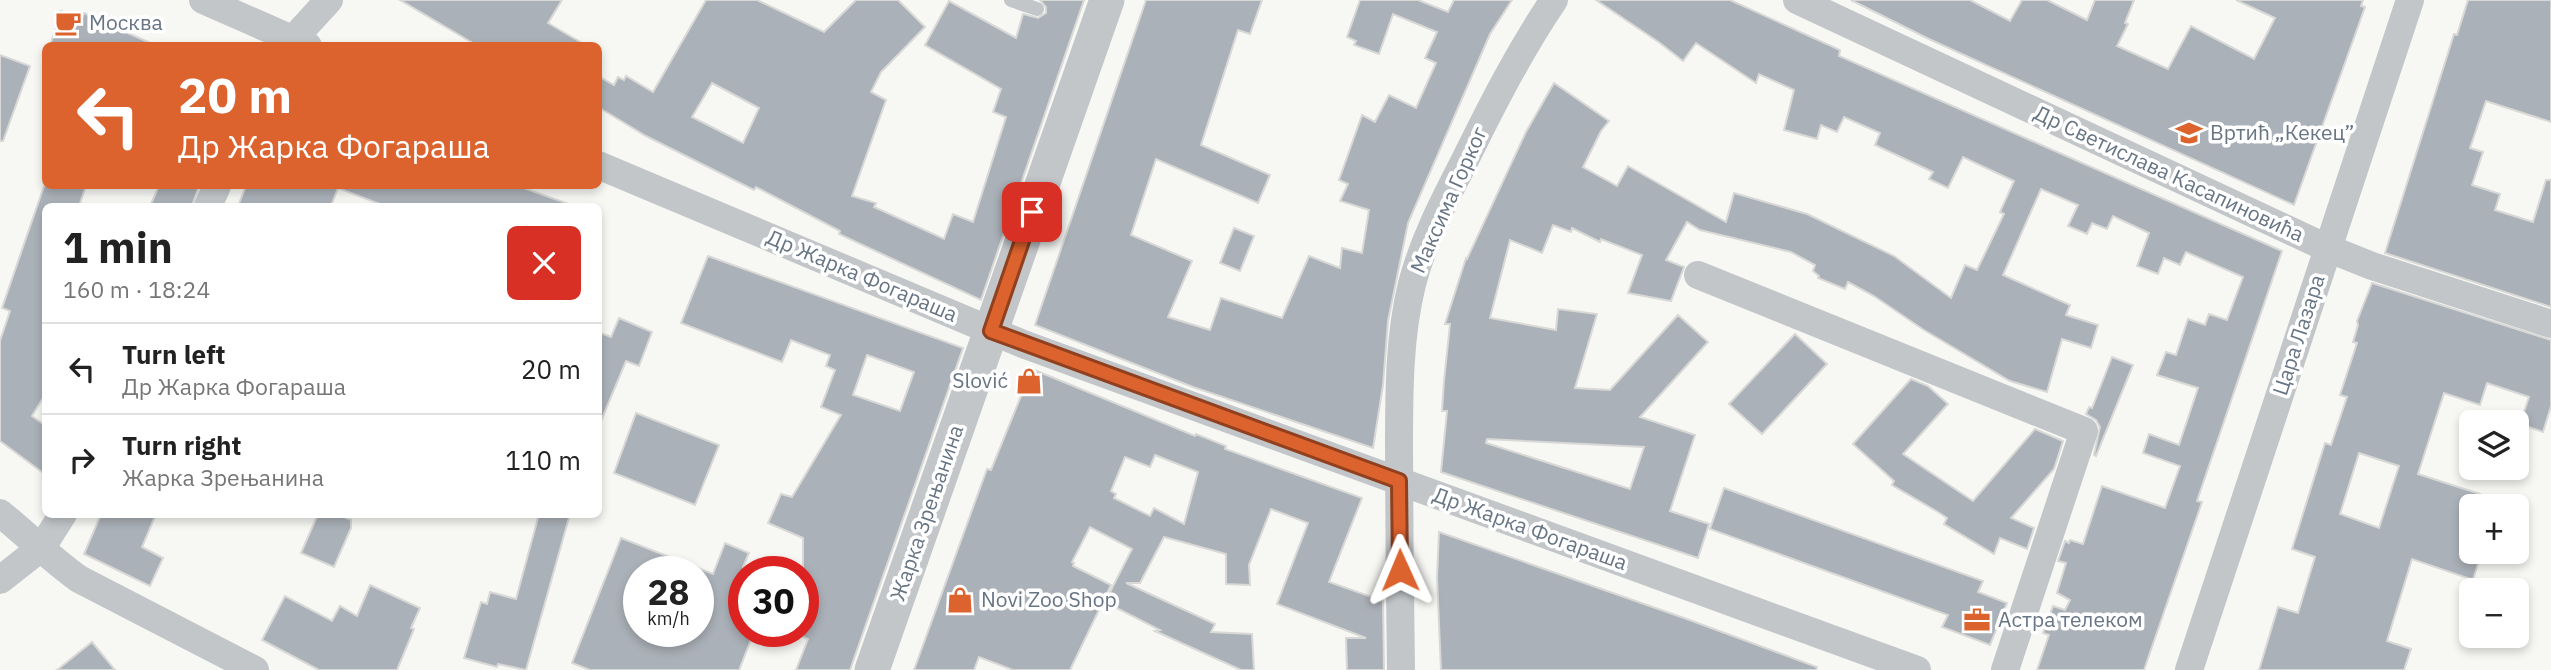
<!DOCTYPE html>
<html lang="en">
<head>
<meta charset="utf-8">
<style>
  :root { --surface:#fff; --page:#f2f2f2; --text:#222; --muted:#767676; --line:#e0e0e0 }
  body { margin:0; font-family:"IBM Plex Sans",sans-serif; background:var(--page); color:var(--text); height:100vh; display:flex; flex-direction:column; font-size:26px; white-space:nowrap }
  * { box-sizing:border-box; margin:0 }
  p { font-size:23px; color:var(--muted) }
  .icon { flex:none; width:38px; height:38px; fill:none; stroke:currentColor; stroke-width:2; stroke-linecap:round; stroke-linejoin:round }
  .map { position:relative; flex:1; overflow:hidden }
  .drawer { position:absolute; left:42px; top:203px; width:560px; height:315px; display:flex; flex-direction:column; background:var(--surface); border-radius:10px; box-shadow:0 4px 10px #0003 }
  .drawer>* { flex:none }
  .hud { position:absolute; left:42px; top:42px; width:560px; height:147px; border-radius:10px; box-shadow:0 4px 10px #0003; background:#dd632e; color:#fff; overflow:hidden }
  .controls { position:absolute; left:2459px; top:410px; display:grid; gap:14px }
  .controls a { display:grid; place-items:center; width:70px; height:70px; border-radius:10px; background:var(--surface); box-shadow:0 4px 10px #0003; font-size:35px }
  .speed { position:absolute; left:623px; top:556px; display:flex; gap:14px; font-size:35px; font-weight:700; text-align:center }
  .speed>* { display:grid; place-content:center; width:91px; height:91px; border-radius:50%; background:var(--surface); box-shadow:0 4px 10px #0003; line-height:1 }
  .speed small { font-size:18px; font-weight:400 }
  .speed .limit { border:10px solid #d22; background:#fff; color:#111 }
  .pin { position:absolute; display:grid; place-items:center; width:60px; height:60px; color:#fff; margin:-30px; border-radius:14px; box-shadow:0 4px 10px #0006 }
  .me { position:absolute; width:77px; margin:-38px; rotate:359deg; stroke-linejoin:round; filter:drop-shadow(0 0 5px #0008) }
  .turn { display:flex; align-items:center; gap:24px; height:147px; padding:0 21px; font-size:32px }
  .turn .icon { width:91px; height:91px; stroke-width:2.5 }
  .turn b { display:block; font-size:49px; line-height:60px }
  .round { display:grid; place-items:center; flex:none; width:74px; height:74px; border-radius:10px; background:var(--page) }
  .overview { display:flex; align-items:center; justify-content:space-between; height:119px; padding:0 21px }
  h1 { font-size:42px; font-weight:700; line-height:52px }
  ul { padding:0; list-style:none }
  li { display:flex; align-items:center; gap:21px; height:91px; padding:0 21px; border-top:2px solid var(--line) }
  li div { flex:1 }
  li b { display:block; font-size:26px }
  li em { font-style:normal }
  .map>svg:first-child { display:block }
</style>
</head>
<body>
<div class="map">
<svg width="2551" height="670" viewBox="0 0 2551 670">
  <rect width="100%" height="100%" fill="#f7f7f4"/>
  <!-- building -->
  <g fill="#abb1b8" stroke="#d8d8d6" stroke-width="2" fill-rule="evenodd">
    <path d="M400 0H562L548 23 587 46H478Z"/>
    <path d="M706 0H757L824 32 856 0H898L925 27 881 72 871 92 886 100 852 196 876 203 874 207 944 239 953 214 973 222 1006 117 993 112 1001 89 925 45 949 1 1016 38 1023 14 1038 18 1046 13V7L1040 0H1084L981 300 839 234 840 231 756 187 754 190 646 136 598 107V76L614 85 618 77 624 80 626 76 653 92ZM712 83 759 108 743 143 692 117Z"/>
    <path d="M1146 0H1262L1250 34 1238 30 1201 145 1270 175 1258 203 1156 159 1131 235 1192 261 1168 317 1210 330 1221 298 1282 318 1309 256 1340 268 1342 248 1362 253 1369 210 1340 201 1348 184 1339 180 1362 115 1375 122 1389 95 1416 108 1436 63 1425 58 1437 32 1393 14 1379 54 1354 45 1356 41 1347 37 1360 0H1418L1448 12 1454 0H1512L1490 34 1408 223 1388 321 1383 385 1373 448 1193 387 1035 325Z"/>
    <path d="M1596 0H1730L1840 50 1839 56 2282 251 2197 501 2202 502 2144 670H2037L2049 635 2043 633 2053 606 2065 610 2070 600 2057 593 2066 563 2058 561 2065 541 2069 543 2070 540 2083 544 2102 486 2165 508 2180 466 2143 453 2149 434 2179 445 2198 388 2157 375 2166 352 2176 355 2188 319 2205 325 2209 314 2227 320 2243 277 2186 252 2180 265 2164 258 2158 274 2137 266 2149 233 2113 216 2107 229 2092 223 2087 234 2068 226 2078 205 2041 189 2003 275 2070 305 2066 315 2098 325 2091 348 2062 339 2047 392 2010 381 1924 330 1874 296 1848 282 1845 289 1818 278 1819 276 1813 271 1815 265 1791 252 1700 230 1687 222 1666 260 1684 267 1671 301 1628 293 1642 255 1601 239 1600 242 1572 228 1571 232 1553 225 1542 253 1510 240 1490 318 1556 330 1558 309 1597 314 1575 388 1610 390 1678 315 1708 342 1640 417 1695 435 1670 511 1709 524 1698 558 1441 472 1447 411H1442L1444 381 1450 324H1445L1466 258 1467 259 1526 132 1554 83 1609 121 1601 131 1583 167 1617 186 1628 166 1726 222 1734 193 1807 214 1894 256 1951 298 1965 265 1977 270 2004 214 2000 212 2014 181 1963 157 1948 188 1929 179 1933 172 1875 145 1880 133 1844 117 1837 132 1821 125 1817 139 1784 130 1794 90 1759 74 1756 83 1696 43 1683 61 1660 43ZM1487 439 1644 447 1630 489 1486 443Z"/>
    <path d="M1851 0H1970L2010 21 2022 0H2047L2087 20 2095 0H2134L2125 23 2128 24 2117 46 2168 69 2191 26 2254 59 2275 18 2236 0H2363L2361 6 2365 7 2294 205 1929 39Z"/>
    <path d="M2468 0H2551V122L2486 101 2470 148 2483 152 2472 185 2500 194 2495 210 2533 222 2546 180H2551V307L2385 253 2454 34 2457 35Z"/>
    <path d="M61 11 82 18 84 13 104 20 103 22 157 46H50Z"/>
    <path d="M0 55 30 66 3 141H0Z"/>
    <path d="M44 186H86L79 206H46V393L32 416 46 426V475L0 441V341L10 311 2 308Z"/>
    <path d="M159 186H199L192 206H150Z"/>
    <path d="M246 186H518L569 204 568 206H385L338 188 331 206H238Z"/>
    <path d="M1234 228 1254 236 1240 271 1220 263Z"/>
    <path d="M708 256 963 348 850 670H796L808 639 803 637V538L768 523 781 494 792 497 841 415 821 407 835 370 826 366 830 355 791 340 782 362 681 323ZM867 355 914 372 900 411 853 395Z"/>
    <path d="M2372 283 2551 340V406L2543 432 2520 424 2529 397 2487 383 2480 405 2444 393 2418 474 2480 494 2476 506H2471V551H2482L2473 580 2412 559 2387 641 2411 649 2404 670H2259L2278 607 2298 613 2315 557 2292 549 2325 443 2331 445 2347 397 2340 395 2357 343 2353 342 2358 325 2357 321ZM2359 453 2399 466 2379 528 2340 514Z"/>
    <path d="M619 318 652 332 639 366 626 361 598 428V332L611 337Z"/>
    <path d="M1795 334 1827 364 1762 434 1729 404Z"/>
    <path d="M2112 357 2133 365 2096 456 2094 455 2100 427 2096 420 2086 414 2089 407 2092 408Z"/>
    <path d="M1032 369 1195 436 1196 434 1226 446 1225 449 1362 498 1329 582 1383 601 1384 670H1347L1346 638H1366L1277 604 1308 523 1271 509 1249 565 1250 585 1226 584V554L1164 537 1140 583H1126L1215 624 1211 632 1252 634 1254 670H1241L1155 631 1160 630 1105 602 1132 549 1090 527 1072 562 1074 563 1073 566 1111 585 1070 670H1013L979 657 974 670H914L987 469 991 470ZM1155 455 1198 472 1184 524 1154 508 1150 516 1114 498 1116 494 1111 491 1125 457 1150 467Z"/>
    <path d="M1911 379 1928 386 1948 404 1903 454 1973 501 2035 429 2063 441 2054 469 2011 518 2034 528 2027 549 2000 538 1994 554 1944 524 1947 518 1938 512 1892 485 1894 481 1853 444Z"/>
    <path d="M636 413 719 445 695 505 614 473Z"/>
    <path d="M1724 488 1983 581 1978 592 2007 603 1990 645 1942 627 1948 615 1710 529Z"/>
    <path d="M101 514H156L142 547 163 558 150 586 84 554Z"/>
    <path d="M318 514H338L351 520V528L334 567 301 553Z"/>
    <path d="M539 514H570L526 670 498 664 497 667 464 658 481 602 487 604 490 592 516 599Z"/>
    <path d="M1439 532 1684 618 1817 667 1816 670H1441L1437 578Z"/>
    <path d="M621 538 713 574 725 543 749 553 743 567 744 632H754L739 670H590L572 663ZM639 572H698V632H639Z"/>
    <path d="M370 585 420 608 411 628 414 629 397 670H319L262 640 285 596 332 621 340 606 357 616Z"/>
    <path d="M92 642 115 670H57Z"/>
  </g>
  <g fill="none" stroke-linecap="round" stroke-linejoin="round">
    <!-- service -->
    <path stroke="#c2c6c9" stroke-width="14" d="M1011 0 1037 9"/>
    <!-- minor -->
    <g stroke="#c2c6c9" stroke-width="28">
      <path d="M203 0 308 46"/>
      <path d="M1797 0 2327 248 2372 266 2551 324"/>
      <path d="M287 46 329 0"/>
      <path d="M598 165 1023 344 1917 670"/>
      <path d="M208 206 217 186"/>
      <path d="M1698 275 2084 431 2005 670"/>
      <path d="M0 513C27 535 51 559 79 579L255 670"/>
      <path d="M0 580 42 547 63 514"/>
      <path d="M1401 670C1400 596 1399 521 1399 447 1399 393 1399 336 1412 284 1423 241 1444 201 1464 162 1492 105 1519 52 1554 0"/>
      <path d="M2189 670 2410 0"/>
    </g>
    <!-- tertiary -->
    <path stroke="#c2c6c9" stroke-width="35" d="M872 670 1107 0"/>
  </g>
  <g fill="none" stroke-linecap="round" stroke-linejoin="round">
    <!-- route casing -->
    <g stroke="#90401e" stroke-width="18">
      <path id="route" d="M1032 212 991 331 1399 481 1400 570"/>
    </g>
    <!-- route -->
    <use href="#route" stroke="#dd632e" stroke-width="12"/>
  </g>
  <!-- icons -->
  <defs>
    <g id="cafe-bare" transform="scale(2.1)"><path d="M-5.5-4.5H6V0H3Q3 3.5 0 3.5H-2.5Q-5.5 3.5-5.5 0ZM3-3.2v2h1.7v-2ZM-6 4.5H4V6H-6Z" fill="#dd632e" stroke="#fff" stroke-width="2.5" paint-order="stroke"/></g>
    <g id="school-bare" transform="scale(2.1)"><path d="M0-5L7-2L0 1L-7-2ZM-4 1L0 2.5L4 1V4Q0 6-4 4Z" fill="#dd632e" stroke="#fff" stroke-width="2.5" paint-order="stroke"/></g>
    <g id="shop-bare" transform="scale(2.1)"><path d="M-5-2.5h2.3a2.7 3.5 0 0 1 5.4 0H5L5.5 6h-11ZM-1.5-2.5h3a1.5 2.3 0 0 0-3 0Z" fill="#dd632e" stroke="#fff" stroke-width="2.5" paint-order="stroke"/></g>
    <g id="office-bare" transform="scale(2.1)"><path d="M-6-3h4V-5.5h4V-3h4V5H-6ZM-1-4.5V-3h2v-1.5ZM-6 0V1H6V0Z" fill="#dd632e" stroke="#fff" stroke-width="2.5" paint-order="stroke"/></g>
  </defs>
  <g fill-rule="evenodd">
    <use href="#cafe-bare" x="68" y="23"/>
    <use href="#school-bare" x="2189" y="133"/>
    <use href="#shop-bare" x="1029" y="381"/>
    <use href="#shop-bare" x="960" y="600"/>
    <use href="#office-bare" x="1977" y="620"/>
  </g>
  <g text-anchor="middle" stroke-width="7" stroke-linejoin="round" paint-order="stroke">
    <!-- poi labels -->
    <g font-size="21" fill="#677584" stroke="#fff" text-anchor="start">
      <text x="89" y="30">Москва</text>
      <text x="2210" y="140">Вртић „Кекец”</text>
      <text x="1008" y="388" text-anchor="end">Slović</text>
      <text x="981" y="607">Novi Zoo Shop</text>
      <text x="1998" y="627">Астра телеком</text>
    </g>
    <!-- street labels -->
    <g font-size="21" fill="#677584" stroke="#fff">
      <text transform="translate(2169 174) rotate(25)" y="7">Др Светислава Касапиновића</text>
      <text transform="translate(1449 200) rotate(-66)" y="7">Максима Горког</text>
      <text transform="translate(862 276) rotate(23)" y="7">Др Жарка Фогараша</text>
      <text transform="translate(2299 335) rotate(-72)" y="7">Цара Лазара</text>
      <text transform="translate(927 513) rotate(-71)" y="7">Жарка Зрењанина</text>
      <text transform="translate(1530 529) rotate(20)" y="7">Др Жарка Фогараша</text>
    </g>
  </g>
</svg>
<div class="controls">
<a><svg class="icon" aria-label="layers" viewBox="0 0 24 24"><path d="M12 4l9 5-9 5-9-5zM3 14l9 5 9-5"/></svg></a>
<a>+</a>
<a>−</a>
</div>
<div class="speed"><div>28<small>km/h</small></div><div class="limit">30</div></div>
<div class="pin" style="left:1032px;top:212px;background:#d93025"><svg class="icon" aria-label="arrive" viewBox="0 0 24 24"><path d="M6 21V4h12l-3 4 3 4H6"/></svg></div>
<svg class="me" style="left:1400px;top:570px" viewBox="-20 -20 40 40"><path d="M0-17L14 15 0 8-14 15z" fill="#dd632e" stroke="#fff" stroke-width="4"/></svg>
<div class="hud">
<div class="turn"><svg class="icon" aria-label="left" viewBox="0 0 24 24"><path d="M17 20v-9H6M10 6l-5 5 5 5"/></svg><div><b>20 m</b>Др Жарка Фогараша</div></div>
</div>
<section class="drawer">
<div class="overview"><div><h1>1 min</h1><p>160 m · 18:24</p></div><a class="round" style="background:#d93025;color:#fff"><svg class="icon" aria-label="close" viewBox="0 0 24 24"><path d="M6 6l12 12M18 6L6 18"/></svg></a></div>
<ul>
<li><svg class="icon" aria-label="left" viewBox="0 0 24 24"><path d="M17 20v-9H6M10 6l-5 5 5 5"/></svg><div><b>Turn left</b><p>Др Жарка Фогараша</p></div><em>20 m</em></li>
<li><svg class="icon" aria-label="right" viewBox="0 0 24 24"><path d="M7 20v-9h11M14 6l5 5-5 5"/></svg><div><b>Turn right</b><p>Жарка Зрењанина</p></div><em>110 m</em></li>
</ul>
</section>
</div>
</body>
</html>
